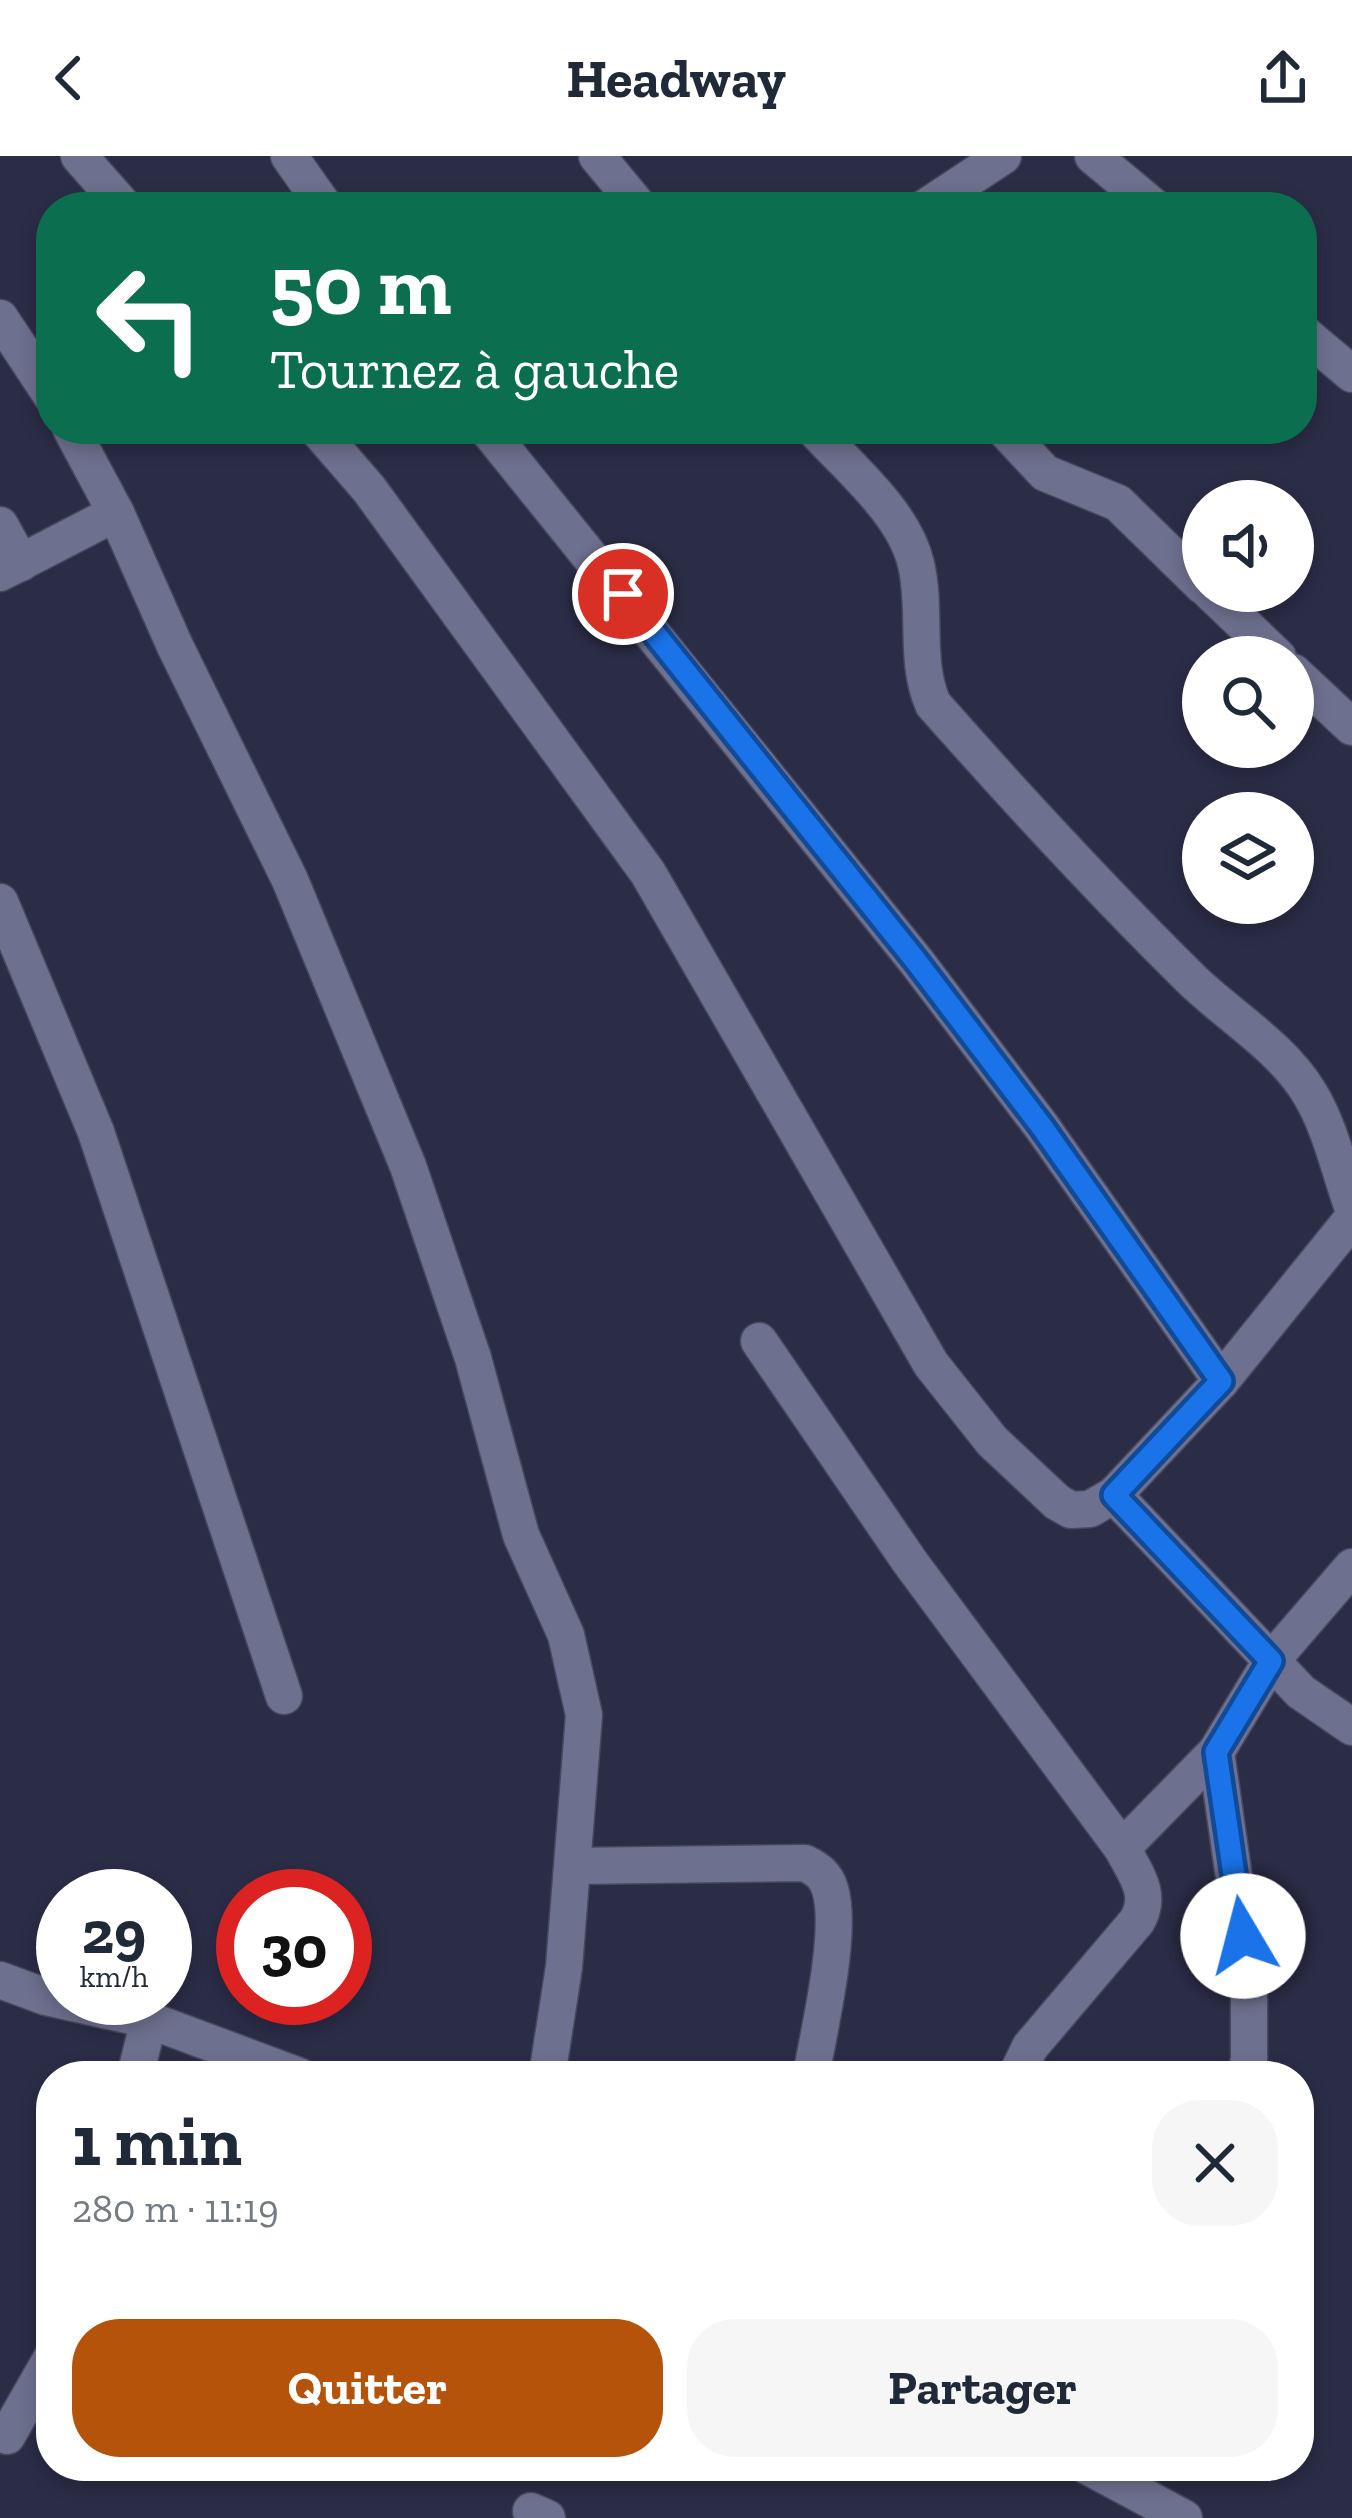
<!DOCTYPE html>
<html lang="fr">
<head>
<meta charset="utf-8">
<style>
  :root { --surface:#fff; --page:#f6f6f7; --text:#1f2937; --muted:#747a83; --accent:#b45309 }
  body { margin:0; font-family:"Zilla Slab",serif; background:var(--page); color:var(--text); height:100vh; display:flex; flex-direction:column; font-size:45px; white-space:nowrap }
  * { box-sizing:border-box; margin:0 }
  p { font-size:39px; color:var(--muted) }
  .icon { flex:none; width:66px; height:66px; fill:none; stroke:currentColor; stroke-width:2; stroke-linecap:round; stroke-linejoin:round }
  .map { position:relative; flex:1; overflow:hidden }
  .details { position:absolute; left:36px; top:1905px; width:1278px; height:420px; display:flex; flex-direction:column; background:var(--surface); border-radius:48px; box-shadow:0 6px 18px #0003 }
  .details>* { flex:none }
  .banner { position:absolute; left:36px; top:36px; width:1281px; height:252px; border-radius:48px; box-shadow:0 6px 18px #0003; background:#0b6e4f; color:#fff; overflow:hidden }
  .fabs { position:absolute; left:1182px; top:324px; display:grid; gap:24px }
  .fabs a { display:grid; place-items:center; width:132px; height:132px; border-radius:50%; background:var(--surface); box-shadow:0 6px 18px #0003; font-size:60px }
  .speed { position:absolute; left:36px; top:1713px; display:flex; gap:24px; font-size:60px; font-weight:700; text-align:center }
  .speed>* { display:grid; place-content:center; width:156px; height:156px; border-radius:50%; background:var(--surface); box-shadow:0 6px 18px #0003; line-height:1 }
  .speed small { font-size:30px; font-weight:400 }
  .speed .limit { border:18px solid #d22; background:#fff; color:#111 }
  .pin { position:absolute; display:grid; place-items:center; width:102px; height:102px; color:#fff; margin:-51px; border:6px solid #fff; border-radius:50%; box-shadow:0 3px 12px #0007 }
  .me { position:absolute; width:132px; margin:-66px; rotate:352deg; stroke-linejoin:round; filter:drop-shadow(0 0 9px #0008) }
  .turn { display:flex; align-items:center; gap:42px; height:252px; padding:0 36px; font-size:54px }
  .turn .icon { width:156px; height:156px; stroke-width:2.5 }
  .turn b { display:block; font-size:84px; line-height:102px }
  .round { display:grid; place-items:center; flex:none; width:126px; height:126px; border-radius:48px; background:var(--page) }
  .headline { display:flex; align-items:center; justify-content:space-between; height:204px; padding:0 36px }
  h1 { font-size:72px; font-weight:700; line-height:90px }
  .action { display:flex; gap:24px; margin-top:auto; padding:24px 36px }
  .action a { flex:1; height:138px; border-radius:48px; background:var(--accent); color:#fff; font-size:48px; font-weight:700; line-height:138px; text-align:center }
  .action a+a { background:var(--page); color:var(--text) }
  header { display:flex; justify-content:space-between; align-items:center; height:156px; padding:0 36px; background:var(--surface); font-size:54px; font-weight:700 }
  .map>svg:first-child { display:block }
</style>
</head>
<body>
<header><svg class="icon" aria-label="back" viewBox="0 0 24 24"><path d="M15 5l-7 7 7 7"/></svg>Headway<svg class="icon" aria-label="share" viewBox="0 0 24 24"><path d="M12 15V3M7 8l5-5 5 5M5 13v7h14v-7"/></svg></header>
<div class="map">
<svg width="1352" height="2362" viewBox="0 0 1352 2362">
  <rect width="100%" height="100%" fill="#2b2c46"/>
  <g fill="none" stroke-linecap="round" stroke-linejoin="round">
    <!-- minor casing -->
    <g stroke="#47485e" stroke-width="39">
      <g id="minor">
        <path d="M79 0 124 51"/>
        <path d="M289 0 325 51"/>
        <path d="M597 0 639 51"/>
        <path d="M1093 0 1154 51"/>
        <path d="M926 51 1003 0"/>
        <path d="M0 162 51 239"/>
        <path d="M1302 176 1352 218"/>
        <path d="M71 273 116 357 175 490 290 724 408 1010 473 1202 521 1379 566 1479 584 1559 564 1811 547 1920"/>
        <path d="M317 273 369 333 648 717 931 1208 992 1285 1057 1346 1071 1354 1090 1353 1114 1339 1221 1225 1352 1063"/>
        <path d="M487 273 916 805 1042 971 1221 1225"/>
        <path d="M814 273C848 311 904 356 916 408 927 453 914 505 933 548 1016 642 1102 735 1191 823 1229 860 1282 891 1310 938 1330 971 1339 1013 1352 1050"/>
        <path d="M1004 273 1045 317 1118 347 1203 430"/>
        <path d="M0 369 21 407"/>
        <path d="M0 417 116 357"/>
        <path d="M1209 435 1278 501"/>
        <path d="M1293 516 1352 571"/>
        <path d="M0 746 96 976 284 1540"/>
        <path d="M759 1185 910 1406 1122 1692C1135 1717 1153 1738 1137 1765L1030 1891 1016 1920"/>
        <path d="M1114 1339 1301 1536 1352 1571"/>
        <path d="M1216 1596 1249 1826V1904L1245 1920"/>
        <path d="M1122 1692 1216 1596 1271 1505 1352 1411"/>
        <path d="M573 1710 805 1707C817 1713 826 1719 830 1733 843 1775 819 1874 811 1920"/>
        <path d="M0 1824 46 1841 149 1864 299 1920"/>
        <path d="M135 1920 149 1864"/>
        <path d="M7 2280 51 2203"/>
        <path d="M1087 2310 1184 2362"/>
        <path d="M531 2355 547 2362"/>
      </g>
    </g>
    <!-- minor -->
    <use href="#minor" stroke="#6e708f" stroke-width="36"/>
  </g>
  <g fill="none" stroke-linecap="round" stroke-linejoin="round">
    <!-- route casing -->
    <g stroke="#114b97" stroke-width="30">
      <path id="route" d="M623 438 916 805 1042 971 1221 1225 1114 1339 1271 1505 1216 1596 1243 1780"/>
    </g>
    <!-- route -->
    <use href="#route" stroke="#1a73e8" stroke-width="21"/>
  </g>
</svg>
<div class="fabs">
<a><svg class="icon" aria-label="sound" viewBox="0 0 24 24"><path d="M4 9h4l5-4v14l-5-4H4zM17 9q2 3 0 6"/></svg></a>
<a><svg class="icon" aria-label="search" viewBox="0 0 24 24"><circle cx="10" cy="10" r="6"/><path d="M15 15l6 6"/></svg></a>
<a><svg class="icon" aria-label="layers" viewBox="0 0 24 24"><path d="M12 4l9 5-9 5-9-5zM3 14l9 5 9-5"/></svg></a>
</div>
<div class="speed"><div>29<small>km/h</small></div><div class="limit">30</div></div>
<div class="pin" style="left:623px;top:438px;background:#d93025"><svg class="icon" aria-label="arrive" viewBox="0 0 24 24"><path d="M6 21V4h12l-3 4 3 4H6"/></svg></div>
<svg class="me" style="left:1243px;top:1780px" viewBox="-20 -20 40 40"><circle r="19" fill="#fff"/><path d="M0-13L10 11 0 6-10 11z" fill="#1a73e8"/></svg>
<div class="banner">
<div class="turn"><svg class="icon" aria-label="left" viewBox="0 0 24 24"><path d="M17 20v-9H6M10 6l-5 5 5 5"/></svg><div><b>50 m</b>Tournez à gauche</div></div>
</div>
<section class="details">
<div class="headline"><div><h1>1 min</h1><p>280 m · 11:19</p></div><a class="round"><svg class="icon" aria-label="close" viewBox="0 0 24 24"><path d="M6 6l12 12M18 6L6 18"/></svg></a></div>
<div class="action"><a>Quitter</a><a>Partager</a></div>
</section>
</div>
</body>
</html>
